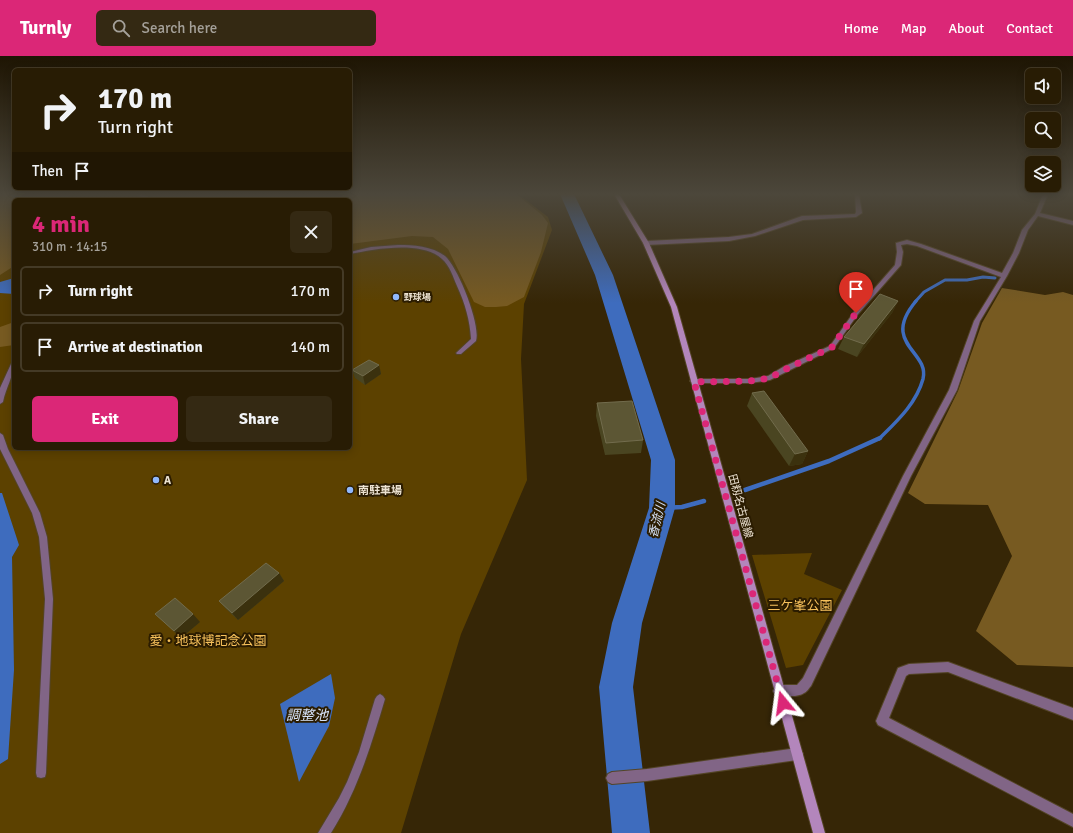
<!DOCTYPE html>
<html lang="en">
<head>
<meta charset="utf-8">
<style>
  :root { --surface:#281c04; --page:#342913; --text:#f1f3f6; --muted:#a5a19a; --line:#443a26; --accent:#db2777 }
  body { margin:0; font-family:Signika,"Noto Sans JP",sans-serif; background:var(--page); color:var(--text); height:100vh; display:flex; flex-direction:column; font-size:15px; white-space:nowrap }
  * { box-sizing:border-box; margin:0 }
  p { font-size:13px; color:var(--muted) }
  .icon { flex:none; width:22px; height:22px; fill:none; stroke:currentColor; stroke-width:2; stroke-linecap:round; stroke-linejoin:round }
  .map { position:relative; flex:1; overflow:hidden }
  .details { position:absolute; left:12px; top:142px; width:340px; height:252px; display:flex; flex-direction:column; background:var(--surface); border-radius:6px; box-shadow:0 2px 10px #0003,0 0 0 1px var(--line) }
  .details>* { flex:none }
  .guide { position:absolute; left:12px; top:12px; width:340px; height:122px; border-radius:6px; box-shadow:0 2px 10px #0003,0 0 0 1px var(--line); background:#281c04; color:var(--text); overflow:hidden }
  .controls { position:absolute; left:1025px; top:12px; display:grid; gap:8px }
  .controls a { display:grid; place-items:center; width:36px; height:36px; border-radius:6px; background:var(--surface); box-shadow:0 2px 10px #0003,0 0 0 1px var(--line); font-size:20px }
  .pin { position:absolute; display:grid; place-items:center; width:34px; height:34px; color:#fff; margin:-41px -17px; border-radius:50% 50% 50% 0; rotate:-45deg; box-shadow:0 0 4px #0007 }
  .pin .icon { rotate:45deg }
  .me { position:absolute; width:44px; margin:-22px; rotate:344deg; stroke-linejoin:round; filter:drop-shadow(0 0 3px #0008) }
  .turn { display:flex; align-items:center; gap:14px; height:84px; padding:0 20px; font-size:18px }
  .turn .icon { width:52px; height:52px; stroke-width:2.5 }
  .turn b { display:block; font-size:28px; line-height:34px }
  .then { display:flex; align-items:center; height:38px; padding:0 20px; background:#0003; gap:8px; font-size:15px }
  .round { display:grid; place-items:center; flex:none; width:42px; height:42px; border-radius:6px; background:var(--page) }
  .overview { display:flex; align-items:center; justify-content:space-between; height:68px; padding:0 20px }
  h1 { font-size:24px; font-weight:800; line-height:30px; color:var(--accent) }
  .button { display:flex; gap:8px; margin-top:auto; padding:8px 20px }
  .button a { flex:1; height:46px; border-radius:6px; background:var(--accent); color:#fff; font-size:16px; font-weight:800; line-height:46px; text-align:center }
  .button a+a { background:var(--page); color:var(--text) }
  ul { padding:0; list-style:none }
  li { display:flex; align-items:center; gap:12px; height:50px; margin:0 8px 6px; padding:0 12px; border:2px solid var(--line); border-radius:6px }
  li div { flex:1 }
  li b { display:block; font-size:15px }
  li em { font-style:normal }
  header { display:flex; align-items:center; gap:24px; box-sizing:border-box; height:56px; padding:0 20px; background:var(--accent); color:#fff }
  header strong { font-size:19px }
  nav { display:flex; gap:22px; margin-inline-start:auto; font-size:14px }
  .search { width:280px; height:36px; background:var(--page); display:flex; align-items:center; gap:10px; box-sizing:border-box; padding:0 14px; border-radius:6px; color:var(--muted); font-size:15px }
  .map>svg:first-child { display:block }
</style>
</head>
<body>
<header>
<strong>Turnly</strong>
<div class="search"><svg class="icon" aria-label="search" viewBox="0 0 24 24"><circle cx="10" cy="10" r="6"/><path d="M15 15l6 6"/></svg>Search here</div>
<nav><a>Home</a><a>Map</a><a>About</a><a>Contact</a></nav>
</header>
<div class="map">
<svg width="1073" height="777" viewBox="0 0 1073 777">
  <rect width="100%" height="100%" fill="#362606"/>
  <!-- green -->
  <g fill="#5c4100" fill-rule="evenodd">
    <path d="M0 138H518L548 161 552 174 524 248 521 303 527 424 461 578 401 777H0ZM14 144H350V392H14Z"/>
    <path d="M812 497 804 518 842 534 803 609 786 612 752 499Z"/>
  </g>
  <!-- forest -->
  <g fill="#775a21">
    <path d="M0 138H71L67 144H14V210L0 219Z"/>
    <path d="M148 138H516L542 159 548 167 541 196 524 241 507 250 496 251H485L474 246 448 193 433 181 412 180 350 188V144H159Z"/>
    <path d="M1002 232 1045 239 1063 236 1073 239V611L1017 609 976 575 1012 500 988 449 925 448 908 437 958 335 982 267Z"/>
    <path d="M14 266V289L0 291V271Z"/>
  </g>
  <!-- water -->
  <g fill="#3e6cbe">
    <path d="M14 222V238L0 237V226Z"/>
    <path d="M0 437H2L19 489 12 501 14 614 8 703 0 708Z"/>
    <path d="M331 618 335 642 329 670 299 726 280 648Z"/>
  </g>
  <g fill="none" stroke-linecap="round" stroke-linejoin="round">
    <!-- stream-far2 -->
    <g stroke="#3e6cbe" stroke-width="3">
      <path d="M11 138 24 144"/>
      <path d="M915 246 924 236 945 224H967L983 221 995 222"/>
    </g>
    <!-- stream-far1 -->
    <path stroke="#3e6cbe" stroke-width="3.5" d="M879 383C897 365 916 348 923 323 930 295 880 288 916 245"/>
    <!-- stream -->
    <g stroke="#3e6cbe" stroke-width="4.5">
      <path d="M745 434 829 405 880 382"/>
      <path d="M662 452 682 451 704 445"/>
    </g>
    <!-- river -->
    <path fill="#3e6cbe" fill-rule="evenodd" d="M560 138H574L613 219 675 404V452L642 567 633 631 650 777H612L599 631 612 567 649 452 651 404 595 219Z"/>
    <!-- lane casing -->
    <g stroke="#534426" stroke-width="2">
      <g id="lane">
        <path d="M135 138H142L155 144H149Z"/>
        <path d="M398 189C413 189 432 190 445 200 458 211 481 269 476 285L461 298H457L456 297 471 283C470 265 465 247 457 230 453 221 450 210 442 203 422 184 374 193 350 198V196L371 191Z"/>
        <path d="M14 306C14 320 6 331 3 346L0 348V332L11 308Z"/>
        <path d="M0 377 3 379 8 393 40 457 47 481 53 543 46 717 45 721 41 722 37 721 36 717 45 543 39 481 32 457 0 393Z"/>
        <path d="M380 638 383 640 385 643C371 690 357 736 331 777H318L339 742 347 726 359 696 375 643 377 640Z"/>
      </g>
    </g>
    <!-- street casing -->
    <g stroke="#534426" stroke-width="2">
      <g id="street">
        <path d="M855 138H859L862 157 856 161 803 164 755 180 729 185 646 189 643 187 646 185 729 181 752 178 802 160 855 158 856 156Z"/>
        <path d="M1043 138H1048L1040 157 1073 165V169L1038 160 1028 174 1019 197 1007 220 980 265 957 334 911 420 811 630C809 632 807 636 804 637 800 641 781 641 775 639L773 635 775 631 779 629H797L803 622 903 420 949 334 974 265 1001 221 917 190 907 188 901 189 903 196 901 209 858 258 834 292 770 324 750 327H694L690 325 694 323H750L768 320 783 311 830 290 854 256 895 209 897 196 896 187 907 184 921 188 1002 217 1013 197 1022 174 1035 158Z"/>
        <path d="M948 606 1073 652V664L948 616 909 618 906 620 889 662 1073 758V771L878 669 876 665 898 612 909 608Z"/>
        <path d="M797 692 801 694 803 698 801 702 797 704 647 725 612 728 608 726 606 722 608 718 612 716 647 713Z"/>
      </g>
    </g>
    <!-- secondary casing -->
    <g stroke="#534426" stroke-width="2">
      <path id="secondary" d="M614 138H619L649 187 677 251 825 777H813L671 251 643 187Z"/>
    </g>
    <!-- lane -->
    <use href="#lane" fill="#816586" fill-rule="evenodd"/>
    <!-- street -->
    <use href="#street" fill="#816586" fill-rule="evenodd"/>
    <!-- secondary -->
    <use href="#secondary" fill="#b386bc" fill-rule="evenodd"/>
  </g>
  <!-- wall -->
  <g fill="#4a4521">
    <path d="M898 245 892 257 857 301 838 293 844 281Z"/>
    <path d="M379 309 381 318 365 329 355 322 352 314Z"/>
    <path d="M752 337 808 395 802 408 789 410 747 350Z"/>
    <path d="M597 347 643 384 641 397 605 399 596 360Z"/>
    <path d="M279 517 284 525 238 564 225 552 219 545Z"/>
    <path d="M155 558 200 566 181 582Z"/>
  </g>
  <!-- shaded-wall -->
  <g fill="#3b310e">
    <path d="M898 245 892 257 857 301 864 288Z"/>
    <path d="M379 309 381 318 365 329 363 320Z"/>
    <path d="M808 395 802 408 789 410 795 398Z"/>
    <path d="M279 517 284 525 238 564 232 557Z"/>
    <path d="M193 558 200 566 181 582 174 575Z"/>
  </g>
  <!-- building -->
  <g fill="#5c5634" stroke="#726c4d">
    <path d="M880 238 898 245 864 288 844 281Z"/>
    <path d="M369 304 379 309 363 320 352 314Z"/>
    <path d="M764 335 808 395 795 398 752 337Z"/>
    <path d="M632 345 643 384 606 387 597 347Z"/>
    <path d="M266 507 279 517 232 557 219 545Z"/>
    <path d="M175 542 193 558 174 575 155 558Z"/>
  </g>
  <!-- sky -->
  <linearGradient id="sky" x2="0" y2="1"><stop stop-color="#1e1503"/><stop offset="0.56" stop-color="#4c473b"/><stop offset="1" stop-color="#4c473b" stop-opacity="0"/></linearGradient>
  <rect width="1073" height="247" fill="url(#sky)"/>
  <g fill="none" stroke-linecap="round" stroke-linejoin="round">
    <!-- route -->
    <path stroke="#db2777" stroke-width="7" stroke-dasharray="0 12.6" d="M783 647 694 326 750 325 770 322 786 313 832 291 856 257"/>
  </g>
  <!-- markers -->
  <g fill="#90b8fd" stroke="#2b1c00" stroke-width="1.5">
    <circle cx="396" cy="241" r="4"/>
    <circle cx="156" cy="424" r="4"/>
    <circle cx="350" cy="434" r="4"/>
  </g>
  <g text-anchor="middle" stroke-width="4" stroke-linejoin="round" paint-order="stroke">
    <!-- far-poi labels -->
    <g font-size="9" font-weight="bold" fill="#ece2d1" stroke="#2b1c00" text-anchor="start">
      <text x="404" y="244">野球場</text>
    </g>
    <!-- poi labels -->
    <g font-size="11" font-weight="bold" fill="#ece2d1" stroke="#2b1c00" text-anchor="start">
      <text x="164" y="428">A</text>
      <text x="358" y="438">南駐車場</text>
    </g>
    <!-- street labels -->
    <g font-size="11" fill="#ece2d1" stroke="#2b1c00">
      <text transform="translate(741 450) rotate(75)" y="4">田籾名古屋線</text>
    </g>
    <!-- water labels -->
    <g font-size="12" font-style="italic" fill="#d5e2f8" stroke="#2b1c00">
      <text transform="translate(657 464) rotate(-77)" y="4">香流川</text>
    </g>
    <!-- near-park labels -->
    <g font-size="13" fill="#f7c15b" stroke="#2b1c00">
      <text x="800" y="554">三ケ峯公園</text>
      <text x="208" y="589">愛・地球博記念公園</text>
    </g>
    <!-- near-water labels -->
    <g font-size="14" font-style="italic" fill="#d5e2f8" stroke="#2b1c00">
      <text x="307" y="664">調整池</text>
    </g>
  </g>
</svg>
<div class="controls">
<a><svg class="icon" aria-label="sound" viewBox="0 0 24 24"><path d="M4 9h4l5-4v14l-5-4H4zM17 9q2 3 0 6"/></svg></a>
<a><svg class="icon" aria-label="search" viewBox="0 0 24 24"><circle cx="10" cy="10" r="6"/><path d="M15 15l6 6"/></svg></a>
<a><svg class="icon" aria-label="layers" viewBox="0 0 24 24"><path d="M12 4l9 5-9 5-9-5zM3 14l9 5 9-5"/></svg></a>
</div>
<div class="pin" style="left:856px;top:257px;background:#d93025"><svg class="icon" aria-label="arrive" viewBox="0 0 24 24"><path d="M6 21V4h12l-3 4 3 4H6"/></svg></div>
<svg class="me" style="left:783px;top:647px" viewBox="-20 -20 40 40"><path d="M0-17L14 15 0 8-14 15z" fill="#db2777" stroke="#fff" stroke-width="4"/></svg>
<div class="guide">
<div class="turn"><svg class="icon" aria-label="right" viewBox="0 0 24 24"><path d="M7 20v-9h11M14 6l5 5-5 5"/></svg><div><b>170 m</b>Turn right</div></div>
<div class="then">Then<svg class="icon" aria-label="arrive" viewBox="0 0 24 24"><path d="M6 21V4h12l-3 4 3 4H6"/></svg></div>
</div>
<section class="details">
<div class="overview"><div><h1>4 min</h1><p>310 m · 14:15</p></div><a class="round"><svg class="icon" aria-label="close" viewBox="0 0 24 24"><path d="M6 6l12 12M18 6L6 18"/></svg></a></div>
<ul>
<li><svg class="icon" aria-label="right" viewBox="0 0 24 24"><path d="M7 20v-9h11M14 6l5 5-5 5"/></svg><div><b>Turn right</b></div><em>170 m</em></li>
<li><svg class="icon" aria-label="arrive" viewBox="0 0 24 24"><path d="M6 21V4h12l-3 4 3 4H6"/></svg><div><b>Arrive at destination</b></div><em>140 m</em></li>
</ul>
<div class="button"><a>Exit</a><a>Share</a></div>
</section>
</div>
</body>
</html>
